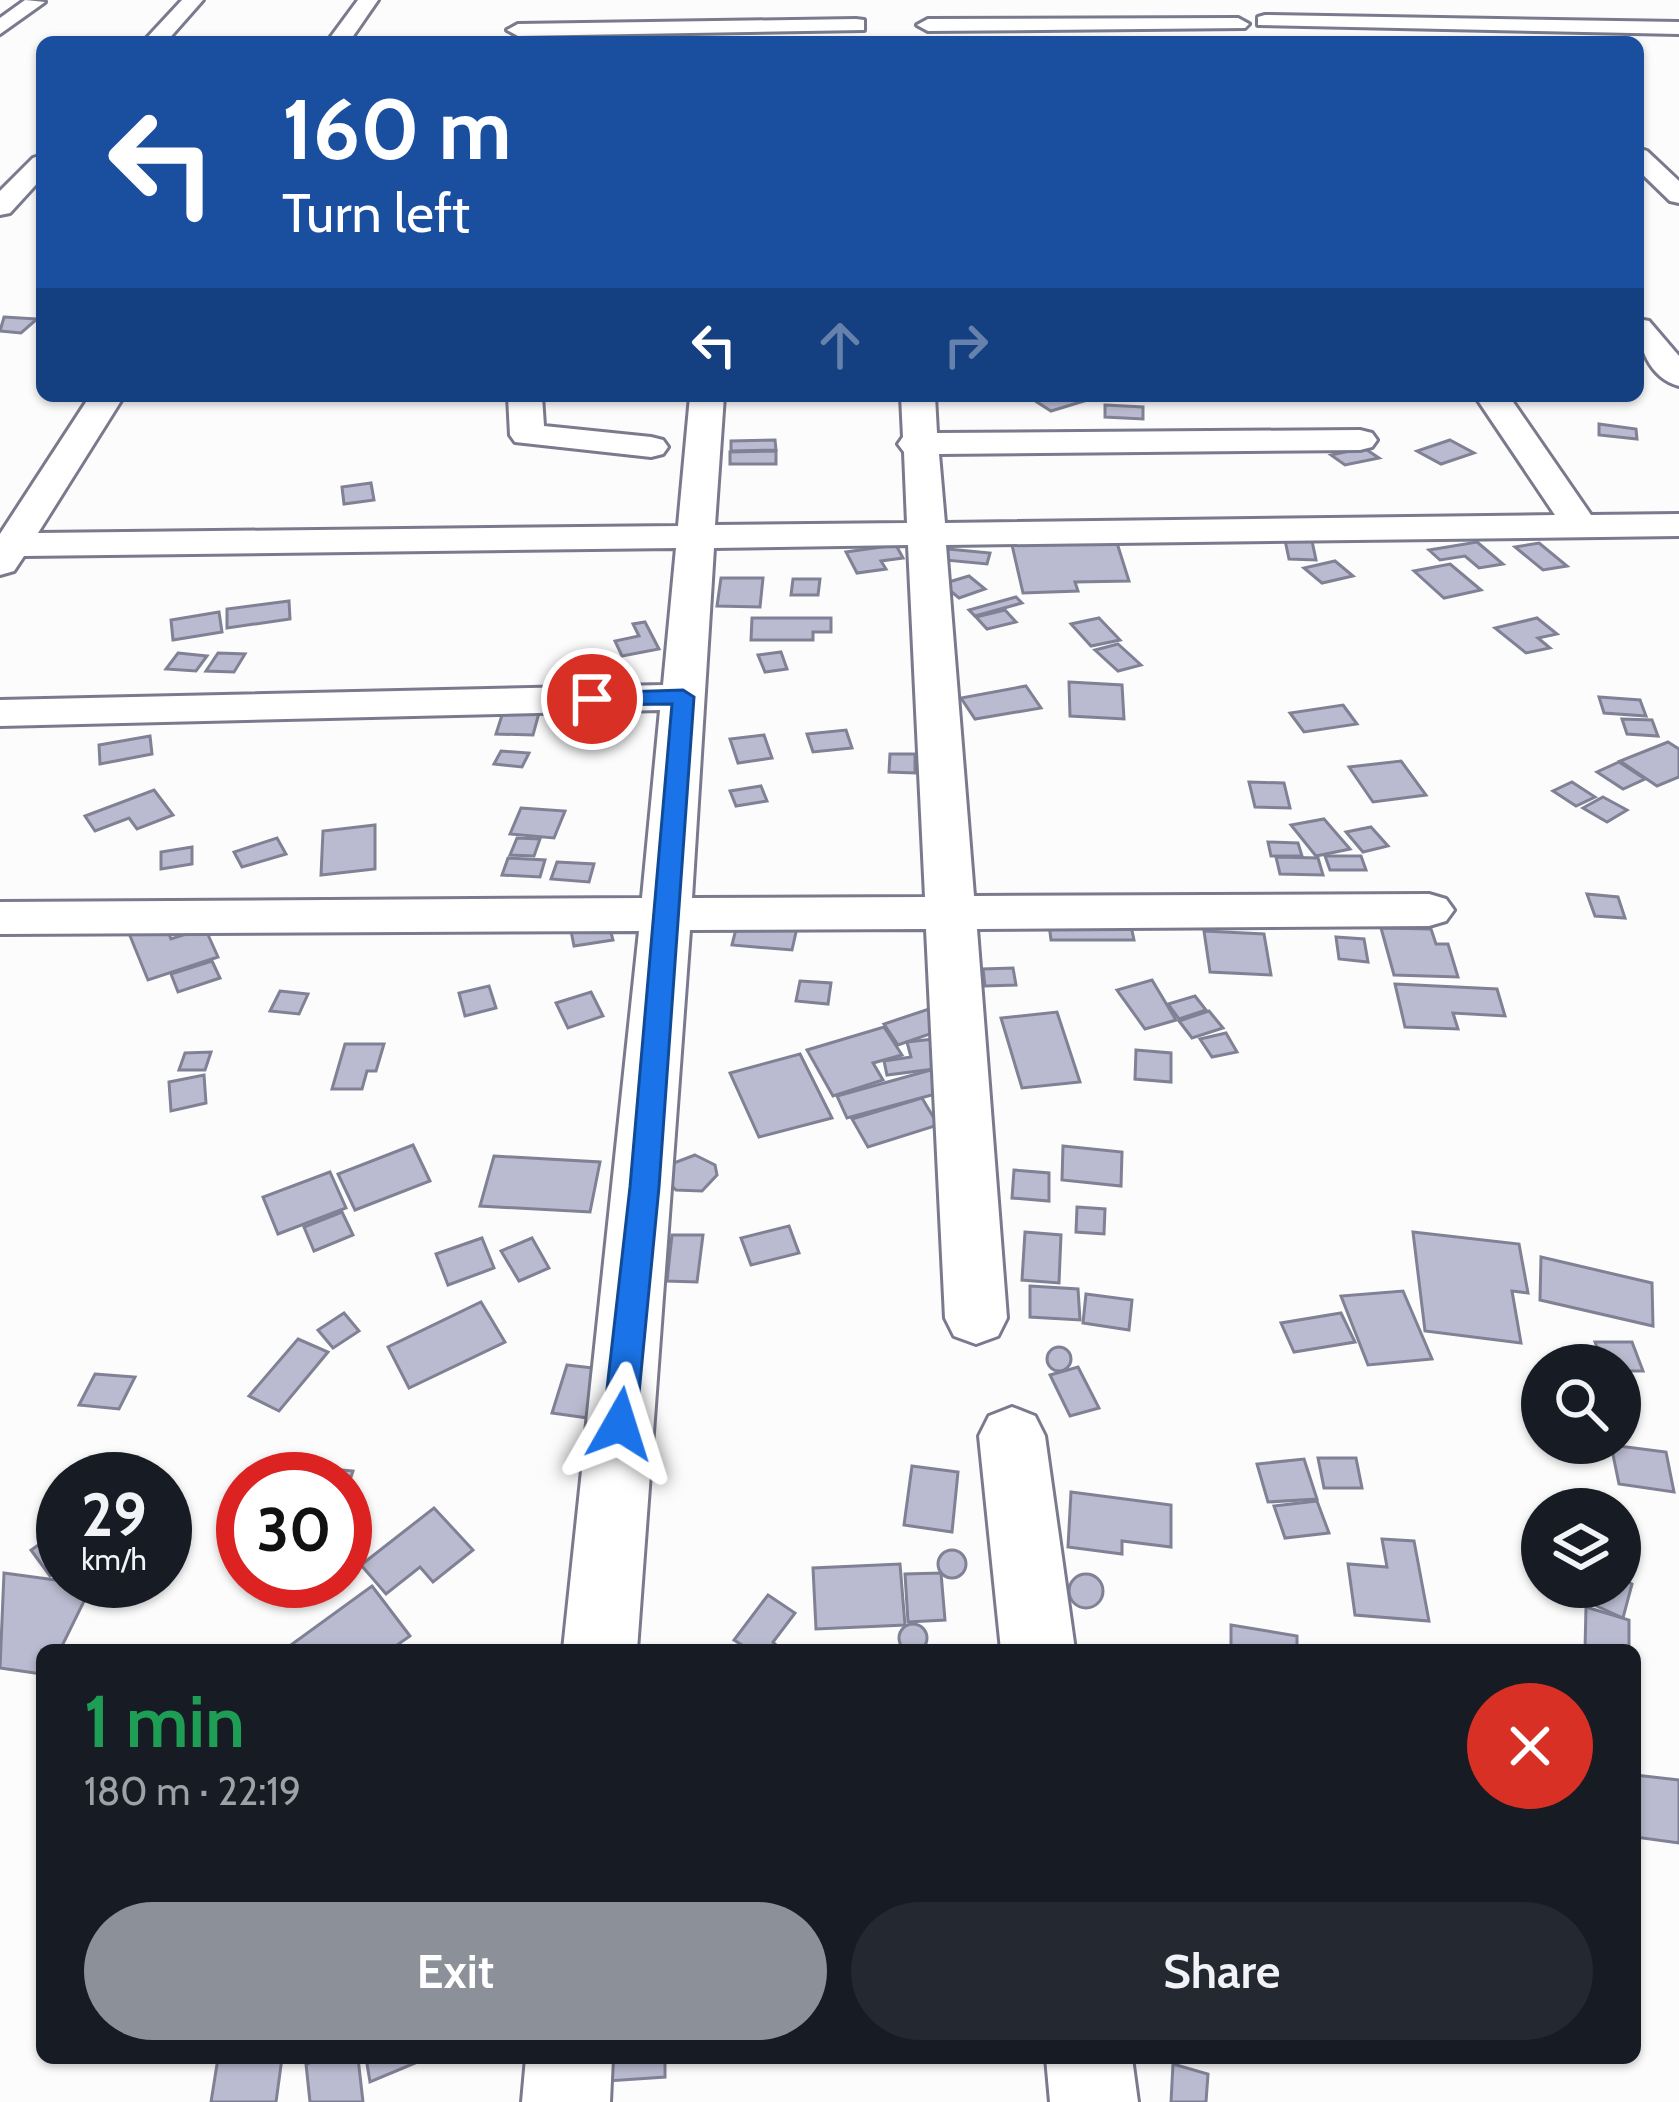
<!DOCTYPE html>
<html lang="en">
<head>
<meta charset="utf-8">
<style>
  :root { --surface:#171b24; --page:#242831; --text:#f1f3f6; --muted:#9ea1a6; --accent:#8c9099 }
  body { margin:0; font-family:Cabin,sans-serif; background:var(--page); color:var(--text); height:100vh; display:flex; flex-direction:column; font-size:45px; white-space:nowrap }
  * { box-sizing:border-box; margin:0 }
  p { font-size:39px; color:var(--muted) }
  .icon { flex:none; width:66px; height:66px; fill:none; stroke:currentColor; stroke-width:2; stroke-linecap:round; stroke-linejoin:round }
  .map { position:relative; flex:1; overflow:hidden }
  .sheet { position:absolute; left:36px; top:1644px; width:1605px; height:420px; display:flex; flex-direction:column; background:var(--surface); border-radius:18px; box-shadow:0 3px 9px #0004 }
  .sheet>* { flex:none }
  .hud { position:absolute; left:36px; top:36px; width:1608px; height:366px; border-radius:18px; box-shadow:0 3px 9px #0004; background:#1a4fa0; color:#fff; overflow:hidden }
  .fabs { position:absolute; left:1521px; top:1344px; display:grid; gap:24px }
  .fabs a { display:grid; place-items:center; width:120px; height:120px; border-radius:50%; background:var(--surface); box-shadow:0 3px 9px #0004; font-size:60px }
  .speed { position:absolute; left:36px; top:1452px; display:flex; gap:24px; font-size:60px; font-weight:700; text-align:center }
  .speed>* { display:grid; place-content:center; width:156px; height:156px; border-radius:50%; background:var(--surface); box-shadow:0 3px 9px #0004; line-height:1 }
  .speed small { font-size:30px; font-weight:400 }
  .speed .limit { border:18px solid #d22; background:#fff; color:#111 }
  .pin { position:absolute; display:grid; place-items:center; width:102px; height:102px; color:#fff; margin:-51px; border:6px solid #fff; border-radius:50%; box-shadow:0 3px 12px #0007 }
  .me { position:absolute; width:132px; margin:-66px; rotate:6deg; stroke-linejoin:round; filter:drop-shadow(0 0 9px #0008) }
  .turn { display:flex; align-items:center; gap:42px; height:252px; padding:0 48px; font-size:54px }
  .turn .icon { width:156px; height:156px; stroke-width:2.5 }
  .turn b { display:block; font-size:84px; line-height:102px }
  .lanes { display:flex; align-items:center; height:114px; padding:0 48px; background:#0003; justify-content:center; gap:60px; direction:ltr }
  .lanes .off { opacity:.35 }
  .round { display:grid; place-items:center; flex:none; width:126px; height:126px; border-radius:63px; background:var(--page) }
  .head { display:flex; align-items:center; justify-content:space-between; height:204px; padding:0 48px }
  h1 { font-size:72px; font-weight:600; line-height:90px; color:#1e9e55 }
  .action { display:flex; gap:24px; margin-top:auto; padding:24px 48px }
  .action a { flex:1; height:138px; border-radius:72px; background:var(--accent); color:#fff; font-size:48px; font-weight:600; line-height:138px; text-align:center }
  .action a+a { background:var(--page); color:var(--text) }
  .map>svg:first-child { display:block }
</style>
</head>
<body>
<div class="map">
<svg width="1679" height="2102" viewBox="0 0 1679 2102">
  <rect width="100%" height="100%" fill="#fcfcfc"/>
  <!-- building -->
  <g fill="#babbd0" stroke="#808195" stroke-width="3">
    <path d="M4 317 37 319 21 333 0 331Z"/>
    <path d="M1085 396 1091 399 1051 411 1029 397Z"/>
    <path d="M1105 405 1143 407V419L1105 417Z"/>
    <path d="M1599 424 1636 429 1637 439 1599 435Z"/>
    <path d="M775 440 776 450 731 451V441Z"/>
    <path d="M1450 440 1474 453 1441 464 1417 451Z"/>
    <path d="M1364 448 1379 458 1345 465 1331 455Z"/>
    <path d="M776 451V464H730V452Z"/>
    <path d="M371 483 374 500 344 504 342 487Z"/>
    <path d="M1285 540 1312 541 1316 560 1289 559Z"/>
    <path d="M1477 542 1503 564 1479 568 1465 556 1440 560 1429 550Z"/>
    <path d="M1117 543 1129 581 1075 582 1078 591 1023 593 1012 545Z"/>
    <path d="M1539 543 1567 566 1543 570 1515 547Z"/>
    <path d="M896 545 903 558 881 561 886 569 857 573 846 552Z"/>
    <path d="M948 549 990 553 987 564 945 560Z"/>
    <path d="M1335 561 1353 576 1322 583 1304 568Z"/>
    <path d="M1450 564 1481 590 1444 598 1414 571Z"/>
    <path d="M969 576 985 589 959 598 942 584Z"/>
    <path d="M721 578H763L760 607 717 606Z"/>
    <path d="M793 579H820L818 595H791Z"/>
    <path d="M1016 597 1022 603 975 616 969 610Z"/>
    <path d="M289 601 290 619 227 628V609Z"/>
    <path d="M1005 610 1016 622 987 629 976 617Z"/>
    <path d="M219 612 222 632 173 640 171 620Z"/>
    <path d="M752 618H831V632H813V640H751Z"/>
    <path d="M1099 618 1120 640 1091 646 1071 624Z"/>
    <path d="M1537 618 1557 634 1538 638 1550 648 1526 653 1495 628Z"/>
    <path d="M645 622 659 649 622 656 615 641 639 636 633 624Z"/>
    <path d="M1118 644 1141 665 1118 671 1095 650Z"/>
    <path d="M781 652 787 669 765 672 758 655Z"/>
    <path d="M178 653 207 656 196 671 166 669Z"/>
    <path d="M218 653 245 654 234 672 206 671Z"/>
    <path d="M1069 682 1122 685 1124 719 1070 716Z"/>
    <path d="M1026 686 1041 708 975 719 961 698Z"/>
    <path d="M1599 697 1640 700 1646 716 1604 713Z"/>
    <path d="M1343 705 1357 724 1304 732 1290 713Z"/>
    <path d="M503 712 539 713 533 735 496 734Z"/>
    <path d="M1622 719 1652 720 1658 736 1627 734Z"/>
    <path d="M846 730 852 748 813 752 807 734Z"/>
    <path d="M764 735 772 758 738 763 730 739Z"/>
    <path d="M150 736 152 754 100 764 99 745Z"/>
    <path d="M1668 742 1679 749V777L1657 786 1620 761Z"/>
    <path d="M501 751 529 753 522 767 494 764Z"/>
    <path d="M890 754H915V773L889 772Z"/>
    <path d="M1401 761 1426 795 1373 802 1349 767Z"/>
    <path d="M1619 762 1645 779 1623 789 1597 772Z"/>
    <path d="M1249 782 1284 783 1290 808 1255 807Z"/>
    <path d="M1572 782 1595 797 1576 806 1553 791Z"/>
    <path d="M761 786 767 801 736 806 730 791Z"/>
    <path d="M154 790 173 815 137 829 129 818 95 831 85 816Z"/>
    <path d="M1603 797 1627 810 1607 822 1583 808Z"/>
    <path d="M521 808 565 811 554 838 510 834Z"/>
    <path d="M1324 819 1350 849 1316 856 1291 825Z"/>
    <path d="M375 825V869L321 875 323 831Z"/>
    <path d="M1371 827 1388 846 1363 852 1346 832Z"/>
    <path d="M277 838 286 854 242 867 234 852Z"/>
    <path d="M517 838 540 839 534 856 510 855Z"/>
    <path d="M1268 842 1298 843 1302 856H1271Z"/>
    <path d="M192 847V864L161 869V852Z"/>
    <path d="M1325 856H1361L1366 870H1330Z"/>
    <path d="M1276 857 1318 858 1323 875 1280 874Z"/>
    <path d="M508 858 545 860 540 877 502 875Z"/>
    <path d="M557 862 594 864 589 882 551 879Z"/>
    <path d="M1587 894 1618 897 1625 918 1595 916Z"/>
    <path d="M741 909 800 914 792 950 732 945Z"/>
    <path d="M568 916 634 929 611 933 613 940 574 946Z"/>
    <path d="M1048 917H1129L1134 940H1051Z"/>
    <path d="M163 919 171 939 205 928 218 957 148 980 128 931Z"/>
    <path d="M1381 928 1431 929 1436 944H1448L1458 977 1394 975Z"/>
    <path d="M1204 931 1264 934 1271 975 1210 972Z"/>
    <path d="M1336 937 1364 939 1368 962 1339 959Z"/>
    <path d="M212 961 220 978 178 992 171 974Z"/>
    <path d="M1013 968 1016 985 985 986 983 969Z"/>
    <path d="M1152 980 1176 1020 1145 1029 1117 990Z"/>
    <path d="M800 981 831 983 828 1004 796 1001Z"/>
    <path d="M1395 984 1497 989 1505 1016 1453 1013 1458 1029 1405 1027Z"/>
    <path d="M489 986 496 1008 465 1016 459 993Z"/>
    <path d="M280 991 308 994 299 1014 270 1011Z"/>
    <path d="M591 992 603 1016 568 1028 556 1003Z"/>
    <path d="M1195 996 1206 1010 1179 1019 1168 1004Z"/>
    <path d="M932 1008 947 1028 898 1045 884 1024Z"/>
    <path d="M1209 1011 1223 1028 1192 1038 1179 1021Z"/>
    <path d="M1057 1012 1080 1082 1022 1088 1001 1018Z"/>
    <path d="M884 1027 902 1055 873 1063 883 1080 833 1096 807 1050Z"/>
    <path d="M1226 1033 1237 1052 1212 1057 1200 1039Z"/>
    <path d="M934 1039 942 1068 887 1075 884 1061 911 1057 907 1042Z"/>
    <path d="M345 1044H384L376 1071H367L362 1089H332Z"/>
    <path d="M1136 1050 1171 1053V1082L1135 1079Z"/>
    <path d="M211 1052 205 1070H179L185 1053Z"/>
    <path d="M800 1054 832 1118 759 1137 730 1073Z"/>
    <path d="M938 1068 950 1090 847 1118 837 1096Z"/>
    <path d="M204 1075 206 1103 171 1111 169 1082Z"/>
    <path d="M922 1098 938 1125 868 1147 852 1119Z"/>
    <path d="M413 1145 430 1181 355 1210 338 1174Z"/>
    <path d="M1063 1146 1122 1152 1121 1186 1062 1180Z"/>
    <path d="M695 1155 715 1165 717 1175 702 1191 676 1190 669 1183 671 1164Z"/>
    <path d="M494 1156 600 1162 590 1212 480 1206Z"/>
    <path d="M1014 1170 1049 1173V1201L1012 1198Z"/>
    <path d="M330 1172 346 1208 278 1234 263 1197Z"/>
    <path d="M1077 1207 1105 1209 1104 1234 1076 1232Z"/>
    <path d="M342 1212 353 1235 314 1251 304 1227Z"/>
    <path d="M789 1226 799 1253 751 1265 741 1238Z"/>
    <path d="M1025 1232 1061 1235 1059 1283 1022 1280Z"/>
    <path d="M1413 1232 1519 1244 1528 1293 1512 1291 1521 1343 1425 1331Z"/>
    <path d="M672 1235H703L697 1282 667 1281Z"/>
    <path d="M482 1238 494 1268 448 1285 436 1254Z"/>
    <path d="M532 1238 549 1268 519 1281 501 1251Z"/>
    <path d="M1541 1257 1652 1283 1653 1326 1540 1300Z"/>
    <path d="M1030 1286 1078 1289 1080 1320 1030 1317Z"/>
    <path d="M1403 1291 1432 1359 1368 1365 1341 1296Z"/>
    <path d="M1086 1294 1132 1300 1129 1330 1083 1323Z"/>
    <path d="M481 1302 505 1342 409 1388 388 1347Z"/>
    <path d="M344 1313 359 1331 333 1348 318 1330Z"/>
    <path d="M1341 1313 1355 1342 1294 1352 1281 1323Z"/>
    <path d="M298 1339 328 1352 279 1411 249 1396Z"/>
    <path d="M1595 1342H1632L1643 1371H1620V1365H1604Z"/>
    <circle cx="1059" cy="1359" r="12"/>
    <path d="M567 1365 602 1369 588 1418 552 1413Z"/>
    <path d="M1078 1367 1099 1408 1070 1416 1050 1375Z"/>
    <path d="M95 1374 135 1377 119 1409 79 1405Z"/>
    <path d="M1611 1445 1666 1452 1674 1492 1619 1484Z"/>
    <path d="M1318 1458H1356L1362 1488H1324Z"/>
    <path d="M1304 1459 1317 1499 1268 1502 1257 1464Z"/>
    <path d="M300 1466 353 1471 345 1495V1479H296Z"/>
    <path d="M912 1466 958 1472 952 1532 904 1525Z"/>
    <path d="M1071 1492 1171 1505V1547L1122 1541V1554L1068 1547Z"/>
    <path d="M1317 1501 1329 1533 1285 1538 1274 1506Z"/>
    <path d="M434 1508 473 1550 433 1582 420 1567 386 1594 361 1565Z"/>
    <path d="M63 1528V1567L50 1576 31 1550Z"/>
    <path d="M1382 1539 1414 1541 1429 1621 1355 1615 1348 1564 1387 1567Z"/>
    <circle cx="952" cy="1564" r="14"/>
    <path d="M900 1564 905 1625 816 1629 813 1568Z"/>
    <path d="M4 1573 92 1585 60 1650H42V1674L0 1668Z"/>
    <path d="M941 1573 945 1620 908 1622 905 1574Z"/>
    <circle cx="1086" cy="1591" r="17"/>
    <path d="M1620 1578 1632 1584 1623 1618 1590 1603 1594 1587H1620Z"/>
    <path d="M372 1586 410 1636 390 1650H284Z"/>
    <path d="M768 1595 795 1613 773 1642 781 1650H750L734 1640Z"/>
    <path d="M1586 1607 1629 1620V1650H1585Z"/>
    <circle cx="913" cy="1638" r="14"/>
    <path d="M1231 1625 1297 1636V1650H1231Z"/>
    <path d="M1635 1775 1679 1780V1843L1635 1837Z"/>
    <path d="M218 2058H282L276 2102H211Z"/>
    <path d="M324 2058H358L363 2102H310L306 2064Z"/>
    <path d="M366 2058H427L370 2082Z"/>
    <path d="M609 2058H665V2077L608 2081Z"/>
    <path d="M1173 2064 1208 2074 1206 2102H1171Z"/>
  </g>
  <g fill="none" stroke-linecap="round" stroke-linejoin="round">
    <!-- minor casing -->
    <g stroke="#7a7a8e" stroke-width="6">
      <g id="minor">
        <path d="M25 0 45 2 0 34V18Z"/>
        <path d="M182 0H203L166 42H143Z"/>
        <path d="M358 0H378L349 42H327Z"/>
        <path d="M1265 15 1679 22V34L1258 25V17Z"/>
        <path d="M1238 18 1249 24 1245 28 928 31 917 25 928 19Z"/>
        <path d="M856 19 864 20V30L518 36 507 30 518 24Z"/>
        <path d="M1638 148 1647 151 1679 181V203L1670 201 1638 170Z"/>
        <path d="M42 155V178L10 213 0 215V191L33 158Z"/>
        <path d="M1638 319 1649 321 1679 356V386C1649 378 1638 346 1638 319Z"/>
        <path d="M90 396H124L38 533 678 526 690 396H724L715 525 907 523 904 452 898 444 903 437 901 396H935L937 433 1360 430 1372 433 1377 440 1372 447 1360 450 939 454 945 523 1555 515 1475 396H1509L1591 515 1679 514V536L946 545 974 896 1429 894 1446 899 1454 910 1446 921 1429 926 977 929 1007 1318 998 1336 976 1344 954 1336 945 1318 926 929 690 930 637 1650H563L639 931 0 934V902L642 898 660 710 0 726V700L663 685 676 548 24 556 14 571 0 575V534ZM908 545 925 897 692 898 714 548Z"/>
        <path d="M508 396H542L544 426 651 437 663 440 668 447 663 454 651 457 515 442 510 435Z"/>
        <path d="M1012 1407 1035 1416 1045 1436 1075 1650H1001L979 1436 989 1416Z"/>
        <path d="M526 2058H612L610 2102H522Z"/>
        <path d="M1046 2058H1132L1138 2102H1050Z"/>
      </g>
    </g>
    <!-- minor -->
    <use href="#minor" fill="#fff" fill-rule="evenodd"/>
  </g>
  <!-- route -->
  <path fill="#1a73e8" stroke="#114b97" stroke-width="3" d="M683 690 694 697 659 1187 636 1424 631 1435 620 1439 608 1435 603 1424 630 1187 672 704 592 705 581 699 592 693Z"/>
</svg>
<div class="fabs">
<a><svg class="icon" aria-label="search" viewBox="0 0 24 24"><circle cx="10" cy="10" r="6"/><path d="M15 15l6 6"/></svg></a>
<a><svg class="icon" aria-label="layers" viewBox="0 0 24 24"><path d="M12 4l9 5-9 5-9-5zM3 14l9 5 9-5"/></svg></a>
</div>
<div class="speed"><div>29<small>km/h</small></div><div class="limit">30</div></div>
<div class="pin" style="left:592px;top:699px;background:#d93025"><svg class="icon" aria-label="arrive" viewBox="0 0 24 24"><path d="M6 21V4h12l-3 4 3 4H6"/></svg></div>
<svg class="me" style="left:620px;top:1424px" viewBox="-20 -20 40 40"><path d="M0-17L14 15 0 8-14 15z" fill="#1a73e8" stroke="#fff" stroke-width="4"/></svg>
<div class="hud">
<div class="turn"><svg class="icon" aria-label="left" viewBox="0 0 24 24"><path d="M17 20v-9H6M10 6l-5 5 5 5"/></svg><div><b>160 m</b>Turn left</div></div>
<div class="lanes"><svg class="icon" aria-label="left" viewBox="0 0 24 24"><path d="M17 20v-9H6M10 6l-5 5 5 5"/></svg><svg class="icon off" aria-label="ahead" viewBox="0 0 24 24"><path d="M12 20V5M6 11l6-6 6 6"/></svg><svg class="icon off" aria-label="right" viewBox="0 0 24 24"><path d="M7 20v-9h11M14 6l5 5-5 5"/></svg></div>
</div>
<section class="sheet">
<div class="head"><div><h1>1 min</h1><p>180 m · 22:19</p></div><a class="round" style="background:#d93025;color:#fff"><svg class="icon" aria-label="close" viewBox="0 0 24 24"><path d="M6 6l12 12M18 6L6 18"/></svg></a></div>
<div class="action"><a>Exit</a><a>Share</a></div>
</section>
</div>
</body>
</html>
